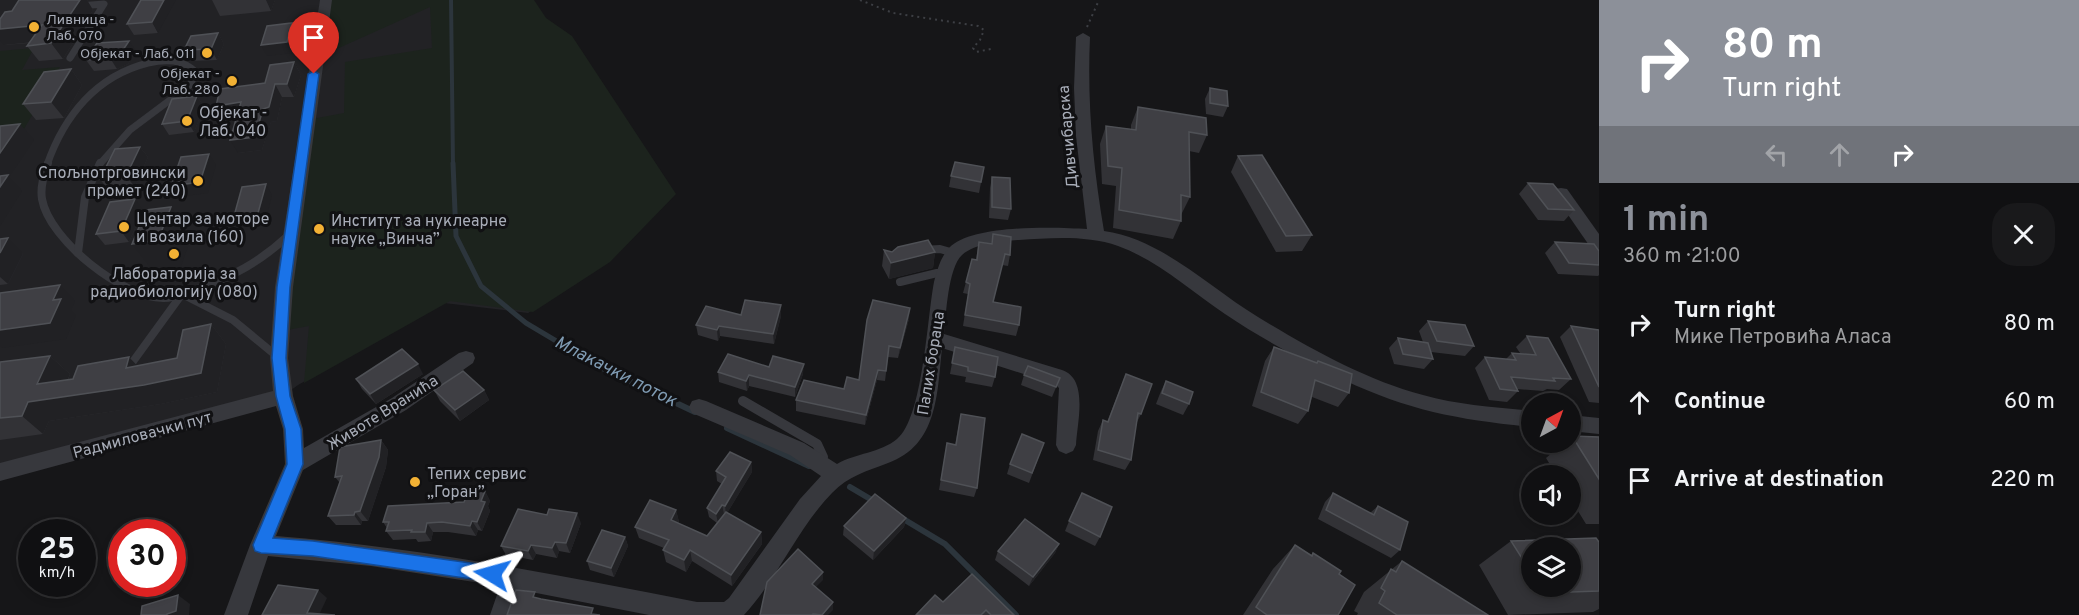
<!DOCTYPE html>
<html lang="en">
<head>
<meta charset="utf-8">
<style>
  :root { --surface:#101012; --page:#19191b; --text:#f1f3f6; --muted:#9c9d9f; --line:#303032; --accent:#8c9099 }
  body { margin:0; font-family:Overpass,sans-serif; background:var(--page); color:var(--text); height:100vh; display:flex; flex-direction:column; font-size:22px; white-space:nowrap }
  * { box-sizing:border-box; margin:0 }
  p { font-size:20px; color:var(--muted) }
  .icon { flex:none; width:33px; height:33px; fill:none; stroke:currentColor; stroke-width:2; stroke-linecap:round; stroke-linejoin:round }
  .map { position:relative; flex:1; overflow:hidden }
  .drawer { display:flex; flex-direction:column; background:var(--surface); width:480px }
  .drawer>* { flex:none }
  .hud { background:#8c9099; color:#fff; overflow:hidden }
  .needle { width:39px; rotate:41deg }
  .tools { position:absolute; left:1521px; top:393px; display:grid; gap:12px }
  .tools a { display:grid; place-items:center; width:60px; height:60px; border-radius:50%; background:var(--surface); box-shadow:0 3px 9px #0003,0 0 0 2px var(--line); font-size:30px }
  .speed { position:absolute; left:18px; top:519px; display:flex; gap:12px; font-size:30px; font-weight:700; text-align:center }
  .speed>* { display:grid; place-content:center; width:78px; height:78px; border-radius:50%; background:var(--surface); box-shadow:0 3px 9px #0003,0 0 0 2px var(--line); line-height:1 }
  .speed small { font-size:15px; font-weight:400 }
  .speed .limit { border:9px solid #d22; background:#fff; color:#111 }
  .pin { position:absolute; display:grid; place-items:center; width:51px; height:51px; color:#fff; margin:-62px -26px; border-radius:50% 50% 50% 0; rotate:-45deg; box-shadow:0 0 6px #0007 }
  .pin .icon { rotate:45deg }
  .me { position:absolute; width:66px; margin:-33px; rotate:278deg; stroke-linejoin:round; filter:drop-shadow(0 0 4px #0008) }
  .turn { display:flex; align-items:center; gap:21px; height:126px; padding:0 24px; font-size:27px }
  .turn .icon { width:78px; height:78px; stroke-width:2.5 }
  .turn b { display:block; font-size:42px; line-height:51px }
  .lanes { display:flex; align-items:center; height:57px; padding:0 24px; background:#0003; justify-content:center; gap:30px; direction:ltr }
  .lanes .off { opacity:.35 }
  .round { display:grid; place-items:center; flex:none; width:63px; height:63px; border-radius:24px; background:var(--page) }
  .overview { display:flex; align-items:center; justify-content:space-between; height:102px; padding:0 24px }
  h1 { font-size:36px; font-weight:700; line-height:45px; color:var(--accent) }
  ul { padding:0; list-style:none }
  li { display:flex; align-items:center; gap:18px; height:78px; padding:0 24px }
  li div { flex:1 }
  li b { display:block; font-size:22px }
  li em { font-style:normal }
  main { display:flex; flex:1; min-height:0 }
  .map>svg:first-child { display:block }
</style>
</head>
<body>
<main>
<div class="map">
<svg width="1599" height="615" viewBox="0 0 1599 615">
  <rect width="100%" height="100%" fill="#161618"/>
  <!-- built -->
  <path fill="#222225" d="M0 0H530L605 264 528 313 444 303 298 385 283 396 0 472Z"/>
  <!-- green -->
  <g fill="#1c231d">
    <path d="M330 0H534L546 18 572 36 676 194 610 262 533 312 450 301 304 383 309 326 287 330 312 119 344 113 345 62 432 48 430 7 321 56Z"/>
    <path d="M34 48 22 70 60 67 20 136 0 139V51Z"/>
  </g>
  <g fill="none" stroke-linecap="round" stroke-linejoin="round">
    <!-- stream-far2 -->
    <path stroke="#2c353c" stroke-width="4" d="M451 0 453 165"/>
    <!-- stream-far1 -->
    <path stroke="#2c353c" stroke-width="5" d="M453 163 456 236 481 286 526 323 600 367"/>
    <!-- stream -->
    <g stroke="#2c353c" stroke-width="6">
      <path d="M596 365 695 412"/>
      <path d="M727 428 809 466"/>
      <path d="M850 487 877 503"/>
      <path d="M900 517 945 544 1016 615"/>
    </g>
    <!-- path -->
    <g stroke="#3d3f44" stroke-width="2" stroke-dasharray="2 4" stroke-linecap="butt">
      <path d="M860 0 893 13 978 26 984 30 980 40 973 48 976 52 991 49"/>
      <path d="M1087 27 1099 0"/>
    </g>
    <!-- service-far2 -->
    <g stroke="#37383d" stroke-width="7">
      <path d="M70 58 104 4 79 6"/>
      <path d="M47 165C64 116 96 76 148 63 166 59 182 59 196 72L190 85 130 130 99 165"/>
    </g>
    <!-- service-far1 -->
    <g stroke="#37383d" stroke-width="8">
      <path d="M48 163C44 175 40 187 42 199 49 240 124 299 164 298 175 298 185 293 195 290 232 277 260 262 289 235"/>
      <path d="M921 250 940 249 954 253"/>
      <path d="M78 253 85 197 100 163"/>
      <path d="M900 282 937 273 945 275"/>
      <path d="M129 367 182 294 233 320 279 358"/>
    </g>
    <!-- service -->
    <g stroke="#37383d" stroke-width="10">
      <path d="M127 370 130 365"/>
      <path d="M743 401 817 444 823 457 821 464"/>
    </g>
    <!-- minor -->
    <g fill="#37383d" fill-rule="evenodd">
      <path d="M320 0H332L293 287 288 358 293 396 303 429 304 448 392 398 459 353 466 351 473 353 475 358 473 363 406 410 303 470 276 536C418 547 557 575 697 602H724L729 598 800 499 821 476 790 455 692 413 689 407 692 401 699 399 706 401 804 443 837 464C856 453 880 453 897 439 923 418 927 318 934 282 937 271 940 258 949 248 971 224 1056 227 1087 229L1076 136 1074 88 1076 37 1083 33 1090 37C1087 103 1093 166 1104 231 1162 239 1210 288 1258 317 1309 348 1366 380 1423 395 1458 405 1495 407 1532 411V427C1461 420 1409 411 1344 380 1303 361 1262 339 1225 314 1191 291 1157 260 1118 246 1087 235 1050 238 1019 240 1001 241 976 243 962 255 948 268 946 315 944 334L1062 370C1089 379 1077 423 1076 445L1073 451 1066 454 1059 451 1056 445 1059 388 1055 384 942 348C937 394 938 445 888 463 867 471 848 476 832 493 797 529 778 578 744 615H649L521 590 514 615H490L500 586 371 566 268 556 248 615H224L250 545 285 464 283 429 276 406 0 481V463L273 391 270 358 275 287Z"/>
      <path d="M1561 188 1567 189 1599 234V253L1593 251 1553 193 1555 189Z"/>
      <path d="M1570 415 1599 418V434L1570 431Z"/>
    </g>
  </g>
  <!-- wall -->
  <g fill="#323236" fill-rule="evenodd">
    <path d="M19 0H87L93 10 63 59 39 61 27 46 29 43 4 45 12 11Z"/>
    <path d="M141 0 158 33 134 35 127 24Z"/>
    <path d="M212 0H275L271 11 220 16Z"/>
    <path d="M218 33 224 44 217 60 190 61 184 50Z"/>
    <path d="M136 51 128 64 117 69 94 71 86 60Z"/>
    <path d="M294 62 301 75 294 97H282L277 121 271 122 262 150 238 153 237 117 224 119 216 106 265 83Z"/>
    <path d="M71 69 82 85 64 118 36 120 23 104Z"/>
    <path d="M1210 88 1228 106 1223 117 1206 114 1205 99Z"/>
    <path d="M197 96 204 107 194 132 169 135 162 124Z"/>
    <path d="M1138 107 1207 135 1199 153 1189 151 1190 197 1181 215V221L1173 239 1113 228 1116 186 1102 184 1100 144 1106 126 1131 129V125Z"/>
    <path d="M140 147 148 157 135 187 108 190 100 179Z"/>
    <path d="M1238 156 1312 235 1302 251 1276 252 1231 172Z"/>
    <path d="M984 167 979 193 949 187 951 176Z"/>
    <path d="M992 177 1011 209 1008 220 989 218 990 188Z"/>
    <path d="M1528 183 1574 210 1564 221 1538 220 1519 194Z"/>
    <path d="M143 210 129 242 105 245 96 234Z"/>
    <path d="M993 234 1010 255 1008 266 1002 265 993 302 1019 325 1016 336 963 326 968 294 963 293 966 282 976 259 979 242 991 244Z"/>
    <path d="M0 239 23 254 8 284 0 285Z"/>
    <path d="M1555 242 1599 251V275L1598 276 1558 274 1545 253Z"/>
    <path d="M884 250 892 252H935L933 268 889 279 882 266Z"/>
    <path d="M781 316 774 344 720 336 718 341 698 335 696 325Z"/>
    <path d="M909 319 898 358 888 357 885 381 877 380 865 425 796 411V400L844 389 859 380Z"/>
    <path d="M1428 321 1474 346 1465 356 1431 352 1433 359 1424 369 1394 364 1389 348 1398 338 1423 342 1419 331Z"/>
    <path d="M211 324 226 344 217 392 161 404 49 421 43 434 0 440V362L50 356 70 374 68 380 177 358Z"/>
    <path d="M1571 326 1599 330V403L1589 402 1560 337Z"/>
    <path d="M1527 336 1571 379 1559 390 1547 389 1543 391 1517 389 1518 391 1507 402 1489 400 1475 368 1485 357 1506 359 1512 353H1520L1516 347Z"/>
    <path d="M955 347 995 377 992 387 965 382 966 377 950 374Z"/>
    <path d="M1274 347 1317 363 1318 361 1349 393 1338 407 1312 397 1308 411 1298 424 1252 406 1265 361Z"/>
    <path d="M769 367 803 374 795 397 749 386 747 391 719 382 718 372Z"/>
    <path d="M423 374 376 404 362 389 356 379Z"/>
    <path d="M1126 374 1141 414 1136 424 1131 460 1125 470 1093 460 1098 431 1103 420 1107 422Z"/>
    <path d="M1024 375 1060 378 1052 397 1021 385Z"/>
    <path d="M1166 381 1189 404 1183 415 1156 404 1161 391Z"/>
    <path d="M434 390H484L489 400 460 421 440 401Z"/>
    <path d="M961 414 977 488 974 497 939 490 947 443 955 445Z"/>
    <path d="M1572 436 1599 437V524H1586L1570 498V476H1557L1546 458 1565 442H1570V438Z"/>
    <path d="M381 440 388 450 386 467 368 521H362L361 525H336L328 516 340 483 335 477Z"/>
    <path d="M1044 443 1029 483 1007 474 1010 464Z"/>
    <path d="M751 462 752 472 727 513 761 532 762 544 732 586 692 561 686 572 666 562 663 550 664 548 639 538 635 527 676 510 679 522 678 523 707 536 717 523 709 517 707 508 722 484 717 481 716 471Z"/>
    <path d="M485 491 490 501 488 506 490 511 482 531 478 530 476 536 448 532H433L431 541 418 542 416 539 393 540 386 531 387 528 383 522 464 502Z"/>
    <path d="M1333 493 1370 513 1378 506 1400 550 1391 558 1318 519 1325 502Z"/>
    <path d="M1077 502 1100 537 1095 546 1065 531Z"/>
    <path d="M906 518 904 527 873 560 843 535 844 526Z"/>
    <path d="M581 523 570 553 559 551 557 558 536 554 533 560 506 555 501 546Z"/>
    <path d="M625 537 628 546 614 577 590 570 587 561Z"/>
    <path d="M1511 541 1599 542V609L1593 612 1508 615 1479 565ZM1532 548 1570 586H1532Z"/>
    <path d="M1059 544 1055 553 1029 586 995 560 998 551Z"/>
    <path d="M1295 545 1311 555 1313 553 1339 574 1338 615H1243L1273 569Z"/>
    <path d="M1402 561 1488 615H1357L1358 613 1354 611 1364 592Z"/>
    <path d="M943 602 1014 615H916Z"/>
  </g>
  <!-- shaded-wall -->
  <g fill="#212124">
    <path d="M80 0H87L93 10 63 59 51 43Z"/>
    <path d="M164 0H176L158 33 152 22Z"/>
    <path d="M266 0H275L271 11Z"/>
    <path d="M292 23 297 34 293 53 267 56 261 45Z"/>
    <path d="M42 25 53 40 4 45 0 40V29Z"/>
    <path d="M218 33 224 44 217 60 211 49Z"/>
    <path d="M129 41 136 51 128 64 117 69 110 58Z"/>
    <path d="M294 62 301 75 294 97 287 84Z"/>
    <path d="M71 69 82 85 64 118 51 102Z"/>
    <path d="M275 84 282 97 277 121 271 122 262 150 238 153 230 140 263 109Z"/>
    <path d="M197 96 204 107 194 132 187 121Z"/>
    <path d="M241 102 249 115 224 119 216 106Z"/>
    <path d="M20 124 34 140 9 177 22 191 0 226V153Z"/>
    <path d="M140 147 148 157 135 187 126 176Z"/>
    <path d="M209 154 216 165 208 193 178 197 171 186Z"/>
    <path d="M266 184 272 195 265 224 241 227 234 216Z"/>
    <path d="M135 199 143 210 129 242 121 231Z"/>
    <path d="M171 207 192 235 180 269 155 273 132 244Z"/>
    <path d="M8 238 23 254 8 284 0 277V253Z"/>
    <path d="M935 252 933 268 889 279 891 263Z"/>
    <path d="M60 285 75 301 71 310 76 315 66 339 2 348 0 346V330L53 300Z"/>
    <path d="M781 305V316L774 344 773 334Z"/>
    <path d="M910 308 909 319 898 358 900 348Z"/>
    <path d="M211 324 226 344 217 392 161 404 49 421 43 434 22 416 50 356 70 374 60 398 126 368 129 357 147 376 201 373Z"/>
    <path d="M719 326 720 336 718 341 717 330Z"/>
    <path d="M418 364 423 374 376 404 370 394Z"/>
    <path d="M804 364 803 374 795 397V387Z"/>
    <path d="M878 370 877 380 865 425 866 415Z"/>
    <path d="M749 375V386L747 391 746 381Z"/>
    <path d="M484 390 489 400 460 421 455 410Z"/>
    <path d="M381 440 388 450 386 467 368 521 360 511Z"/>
    <path d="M751 462 752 472 726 515 725 506Z"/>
    <path d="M485 491 490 501 488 506 490 511 482 531 477 522 481 501Z"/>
    <path d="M722 505 724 514 718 523 716 514Z"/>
    <path d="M676 510 679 522 674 532 671 520Z"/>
    <path d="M355 512 362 521 361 525 354 515Z"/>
    <path d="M577 513 581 523 570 553 566 543Z"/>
    <path d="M906 518 904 527 873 560 874 551Z"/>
    <path d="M472 521 478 530 476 536 470 526Z"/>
    <path d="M427 523 433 532 431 541 425 532Z"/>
    <path d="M761 532 762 544 732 586 731 575Z"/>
    <path d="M625 537 628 546 614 577 611 568Z"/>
    <path d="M555 542 559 551 557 558 552 548Z"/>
    <path d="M1059 544 1055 553 1029 586 1033 577Z"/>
    <path d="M531 545 536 554 533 560 528 551Z"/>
    <path d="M690 550 692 561 686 572 684 560Z"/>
    <path d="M823 572V580L811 592 812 584Z"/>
    <path d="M318 590 327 598 319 615 307 613Z"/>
    <path d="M178 595 190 604 189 615H167Z"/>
    <path d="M833 602V610L828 615H822Z"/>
  </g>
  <!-- building -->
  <g fill="#3f3f44" stroke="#4f5156" stroke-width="1.5">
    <path d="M19 0H80L51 43 27 46 42 25 0 29V19L5 12 12 11Z"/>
    <path d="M141 0H164L152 22 127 24Z"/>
    <path d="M292 23 287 42 261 45 267 26Z"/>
    <path d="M218 33 211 49 184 50 191 36Z"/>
    <path d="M129 41 121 53 110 58 86 60 97 43Z"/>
    <path d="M294 62 287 84H275L269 107 263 109 255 137 230 140 241 102 216 106 220 89 265 83 270 65Z"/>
    <path d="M71 69 51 102 23 104 44 72Z"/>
    <path d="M1210 88 1227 91 1228 106 1210 103Z"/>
    <path d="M197 96 187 121 162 124 172 99Z"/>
    <path d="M1138 107 1206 118 1207 135 1189 132 1190 197 1181 195V221L1119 210 1122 168 1108 166 1106 126 1136 130Z"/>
    <path d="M20 124 0 153V126Z"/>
    <path d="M140 147 126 176 100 179 115 149Z"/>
    <path d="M209 154 200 182 171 186 181 157Z"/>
    <path d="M1262 155 1312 235 1286 236 1238 156Z"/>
    <path d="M955 162 984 167 981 182 951 176Z"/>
    <path d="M8 175 0 187V176Z"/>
    <path d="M992 177 1010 178 1011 209 992 207Z"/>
    <path d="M1528 183 1553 184 1574 210 1548 209Z"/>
    <path d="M266 184 258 213 234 216 242 187Z"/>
    <path d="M135 199 121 231 96 234 110 202Z"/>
    <path d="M171 207 158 240 132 244 146 210Z"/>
    <path d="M993 234 1011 237 1010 255 1005 254 993 302 1021 307 1019 325 965 315 970 284 966 282 972 259 977 260 979 242 992 244Z"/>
    <path d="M8 238 0 253V239Z"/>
    <path d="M928 240 935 252 891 263 884 250 892 252 898 247Z"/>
    <path d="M1555 242 1594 244 1599 251V265L1569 263Z"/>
    <path d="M60 285 53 300 61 299 50 323 0 330V293Z"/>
    <path d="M745 300 781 305 773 334 719 326 717 330 696 325 706 306 741 315Z"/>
    <path d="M873 300 910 308 900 348 889 346 886 371 878 370 866 415 796 400 804 380 844 389 847 377 859 380 867 320Z"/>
    <path d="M1428 321 1465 325 1474 346 1437 341Z"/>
    <path d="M211 324 201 373 144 385 28 402 22 416 0 418V362L50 356 37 384 73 379 78 366 129 357 126 368 177 358 183 330Z"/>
    <path d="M1571 326 1599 330V387Z"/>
    <path d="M1527 336 1548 338 1571 379 1553 378 1555 381 1511 377 1518 391 1500 389 1485 357 1516 360 1512 353 1536 355Z"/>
    <path d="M1398 338 1428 343 1433 359 1403 354Z"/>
    <path d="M955 347 998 357 995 377 968 371V367L952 363Z"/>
    <path d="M1274 347 1317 363 1318 361 1352 374 1349 393 1315 380 1308 411 1261 392Z"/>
    <path d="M402 349 418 364 370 394 356 379Z"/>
    <path d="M728 354 769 367 773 356 804 364 795 387 749 375 746 381 718 372Z"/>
    <path d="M1028 366 1060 378 1056 387 1024 375Z"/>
    <path d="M463 371 484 390 455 410 434 390Z"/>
    <path d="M1126 374 1152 384 1141 414 1138 413 1131 460 1098 450 1103 420 1108 422Z"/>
    <path d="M1166 381 1193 392 1189 404 1162 393Z"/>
    <path d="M961 414 985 418 977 488 941 480 947 443 956 445Z"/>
    <path d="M1022 434 1044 443 1032 473 1010 464Z"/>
    <path d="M1572 436 1599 437V479Z"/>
    <path d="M381 440 379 457 360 511 355 512 354 515 328 516 342 476 335 477 340 447Z"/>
    <path d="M730 452 751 462 725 506 722 505 716 514 707 508 726 477 716 471Z"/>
    <path d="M470 489 485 491 481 501 485 502 477 522 472 521 470 526 442 522 427 523 425 532H411L412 530 386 531 389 522H383L388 506 464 502Z"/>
    <path d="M1082 493 1112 507 1100 537 1069 521Z"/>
    <path d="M1333 493 1374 515 1378 506 1408 522 1400 550 1326 510Z"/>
    <path d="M875 494 906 518 874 551 844 526Z"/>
    <path d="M650 500 676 510 671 520 707 536 726 512 761 532 731 575 690 550 684 560 663 550 669 540 635 527Z"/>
    <path d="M518 509 547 515 549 509 577 513 566 543 555 542 552 548 531 545 528 551 501 546Z"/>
    <path d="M1025 519 1059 544 1033 577 998 551Z"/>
    <path d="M602 530 625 537 611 568 587 561Z"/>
    <path d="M1596 538 1599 542V591L1543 593 1539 586H1570V548H1532V574L1511 541Z"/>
    <path d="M1295 545 1312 556 1313 553 1341 571 1339 574 1355 585 1338 615H1267L1256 607Z"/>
    <path d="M798 549 823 572 812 584 833 602 822 615 813 614 812 615H760L767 582Z"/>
    <path d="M1402 561 1488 615H1397L1379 603 1385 591 1381 588 1391 569 1396 572Z"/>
    <path d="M972 574 1014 615H991L986 610 981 615H916L935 595 943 602Z"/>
    <path d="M278 585 318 590 307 613 335 615H262Z"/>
    <path d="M516 590 535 592 533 597 541 599 593 608 591 614 600 615H507Z"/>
    <path d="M178 595 176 611 167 614V615H141L142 606Z"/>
  </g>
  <!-- route -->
  <path fill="#1a73e8" stroke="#114b97" stroke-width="1.5" d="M314 71 319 74 290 287 286 358 290 396 301 429 303 464 273 538 313 541 492 566 498 568 500 574 498 580 492 582 313 556 261 553 255 551 253 545 287 464 285 429 276 396 272 358 277 287 308 74Z"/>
  <!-- markers -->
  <g fill="#f2b134" stroke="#111113" stroke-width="2">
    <circle cx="34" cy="27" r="6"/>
    <circle cx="207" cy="53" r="6"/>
    <circle cx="232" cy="81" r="6"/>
    <circle cx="187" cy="121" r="6"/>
    <circle cx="198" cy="181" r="6"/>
    <circle cx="124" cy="227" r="6"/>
    <circle cx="319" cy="229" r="6"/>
    <circle cx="174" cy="254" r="6"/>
    <circle cx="415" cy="482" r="6"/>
  </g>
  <g text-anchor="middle" stroke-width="6" stroke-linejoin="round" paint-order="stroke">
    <!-- far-poi labels -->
    <g font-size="14" fill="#a8adb8" stroke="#111113" text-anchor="end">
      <text x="46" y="24" text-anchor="start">Ливница -<tspan x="46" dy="16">Лаб. 070</tspan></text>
      <text x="195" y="58">Објекат - Лаб. 011</text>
      <text x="220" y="78">Објекат -<tspan x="220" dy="16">Лаб. 280</tspan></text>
    </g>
    <!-- poi labels -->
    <g font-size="16" fill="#a8adb8" stroke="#111113" text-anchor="start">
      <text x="199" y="118">Објекат -<tspan x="199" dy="18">Лаб. 040</tspan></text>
      <text x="186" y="178" text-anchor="end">Спољнотрговински<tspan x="186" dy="18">промет (240)</tspan></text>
      <text x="136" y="224">Центар за моторе<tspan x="136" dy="18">и возила (160)</tspan></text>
      <text x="331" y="226">Институт за нуклеарне<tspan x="331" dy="18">науке „Винча”</tspan></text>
      <text x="174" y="279" text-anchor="middle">Лабораторија за<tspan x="174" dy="18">радиобиологију (080)</tspan></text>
      <text x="427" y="479">Тепих сервис<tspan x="427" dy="18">„Горан”</tspan></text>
    </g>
    <!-- street labels -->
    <g font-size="16" fill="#a8adb8" stroke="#111113">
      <text transform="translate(1067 137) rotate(-95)" y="6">Дивчибарска</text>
      <text transform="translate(930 363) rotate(-81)" y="6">Палих бораца</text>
      <text transform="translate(382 412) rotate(-32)" y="6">Животе Вранића</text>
      <text transform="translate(142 434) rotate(-15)" y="6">Радмиловачки пут</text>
    </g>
    <!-- water labels -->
    <g font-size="18" font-style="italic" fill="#7f9bb3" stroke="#111113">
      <text transform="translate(616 371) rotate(27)" y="6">Млакачки поток</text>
    </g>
  </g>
</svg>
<div class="tools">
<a><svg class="needle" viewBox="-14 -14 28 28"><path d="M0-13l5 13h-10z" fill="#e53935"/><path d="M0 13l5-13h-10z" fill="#9c9d9f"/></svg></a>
<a><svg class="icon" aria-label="sound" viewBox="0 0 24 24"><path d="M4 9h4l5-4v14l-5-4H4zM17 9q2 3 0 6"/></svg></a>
<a><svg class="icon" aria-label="layers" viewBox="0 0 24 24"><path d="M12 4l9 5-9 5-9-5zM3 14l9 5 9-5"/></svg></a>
</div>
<div class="speed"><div>25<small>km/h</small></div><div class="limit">30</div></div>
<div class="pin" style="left:314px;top:74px;background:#d93025"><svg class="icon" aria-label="arrive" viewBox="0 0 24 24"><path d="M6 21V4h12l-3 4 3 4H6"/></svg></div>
<svg class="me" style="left:492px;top:574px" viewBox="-20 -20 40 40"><path d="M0-17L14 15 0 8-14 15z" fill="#1a73e8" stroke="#fff" stroke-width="4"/></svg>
</div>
<section class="drawer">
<div class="hud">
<div class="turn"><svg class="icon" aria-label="right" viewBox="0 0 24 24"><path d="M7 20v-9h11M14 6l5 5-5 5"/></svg><div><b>80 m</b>Turn right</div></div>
<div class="lanes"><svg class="icon off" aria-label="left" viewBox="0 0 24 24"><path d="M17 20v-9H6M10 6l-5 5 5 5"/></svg><svg class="icon off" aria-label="ahead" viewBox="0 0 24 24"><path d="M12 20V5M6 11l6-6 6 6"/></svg><svg class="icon" aria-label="right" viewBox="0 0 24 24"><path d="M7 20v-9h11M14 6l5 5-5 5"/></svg></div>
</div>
<div class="overview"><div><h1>1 min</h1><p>360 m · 21:00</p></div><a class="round"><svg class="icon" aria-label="close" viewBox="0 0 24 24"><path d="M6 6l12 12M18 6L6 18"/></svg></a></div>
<ul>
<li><svg class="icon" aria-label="right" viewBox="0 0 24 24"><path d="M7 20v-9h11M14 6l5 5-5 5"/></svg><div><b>Turn right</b><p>Мике Петровића Аласа</p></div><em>80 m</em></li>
<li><svg class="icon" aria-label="ahead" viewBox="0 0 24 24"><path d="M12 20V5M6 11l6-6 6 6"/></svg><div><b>Continue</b></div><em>60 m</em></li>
<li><svg class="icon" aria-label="arrive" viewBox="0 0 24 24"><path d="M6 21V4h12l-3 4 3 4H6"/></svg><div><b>Arrive at destination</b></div><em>220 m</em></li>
</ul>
</section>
</main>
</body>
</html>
